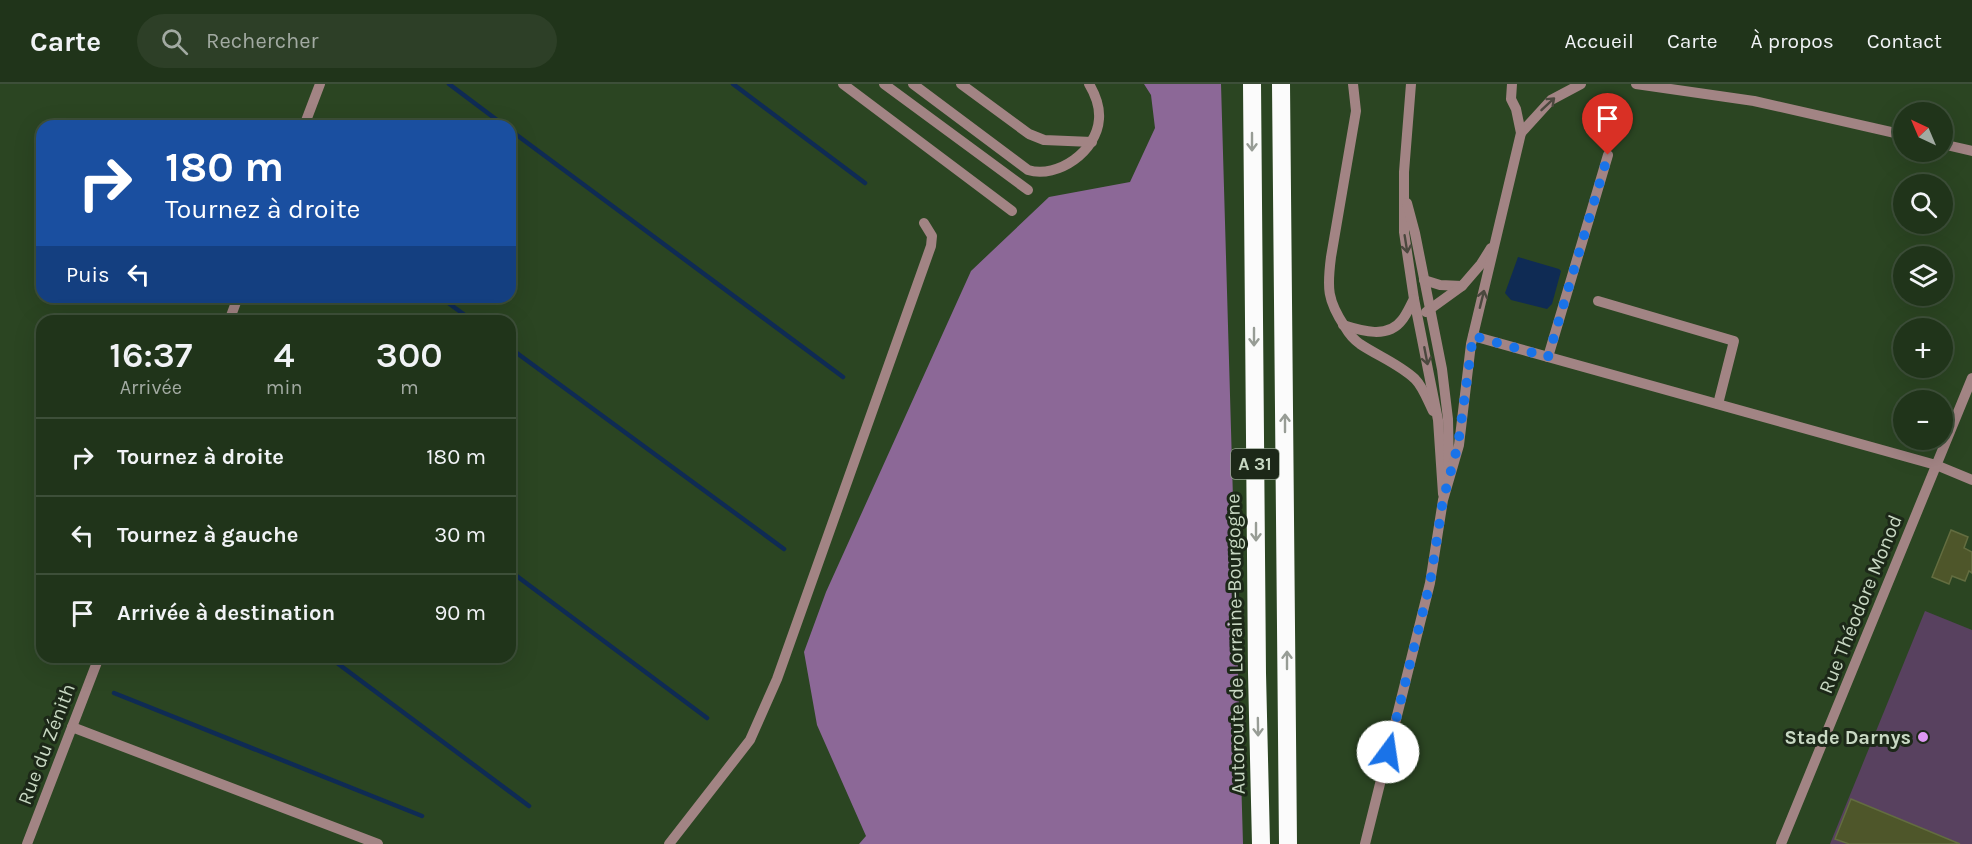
<!DOCTYPE html>
<html lang="fr">
<head>
<meta charset="utf-8">
<style>
  :root { --surface:#20341a; --page:#2d3f27; --text:#f1f3f6; --muted:#a2aaa2; --line:#3d4f39 }
  body { margin:0; font-family:Karla,sans-serif; background:var(--page); color:var(--text); height:100vh; display:flex; flex-direction:column; font-size:22px; white-space:nowrap }
  * { box-sizing:border-box; margin:0 }
  p { font-size:20px; color:var(--muted) }
  .icon { flex:none; width:33px; height:33px; fill:none; stroke:currentColor; stroke-width:2; stroke-linecap:round; stroke-linejoin:round }
  .map { position:relative; flex:1; overflow:hidden }
  .details { position:absolute; left:36px; top:231px; width:480px; height:348px; display:flex; flex-direction:column; background:var(--surface); border-radius:18px; box-shadow:0 6px 24px #0002,0 0 0 2px var(--line) }
  .details>* { flex:none }
  .banner { position:absolute; left:36px; top:36px; width:480px; height:183px; border-radius:18px; box-shadow:0 6px 24px #0002,0 0 0 2px var(--line); background:#1a4fa0; color:#fff; overflow:hidden }
  .needle { width:39px; rotate:316deg }
  .controls { position:absolute; left:1893px; top:18px; display:grid; gap:12px }
  .controls a { display:grid; place-items:center; width:60px; height:60px; border-radius:50%; background:var(--surface); box-shadow:0 6px 24px #0002,0 0 0 2px var(--line); font-size:30px }
  .pin { position:absolute; display:grid; place-items:center; width:51px; height:51px; color:#fff; margin:-62px -26px; border-radius:50% 50% 50% 0; rotate:-45deg; box-shadow:0 0 6px #0007 }
  .pin .icon { rotate:45deg }
  .me { position:absolute; width:66px; margin:-33px; rotate:14deg; stroke-linejoin:round; filter:drop-shadow(0 0 4px #0008) }
  .turn { display:flex; align-items:center; gap:21px; height:126px; padding:0 30px; font-size:27px }
  .turn .icon { width:78px; height:78px; stroke-width:2.5 }
  .turn b { display:block; font-size:42px; line-height:51px }
  .then { display:flex; align-items:center; height:57px; padding:0 30px; background:#0003; gap:12px; font-size:22px }
  .eta { display:flex; justify-content:space-evenly; align-items:center; height:102px; text-align:center }
  .eta b { font-size:36px; font-weight:600; line-height:42px }
  ul { padding:0; list-style:none }
  li { display:flex; align-items:center; gap:18px; height:78px; padding:0 30px; border-top:2px solid var(--line) }
  li div { flex:1 }
  li b { display:block; font-size:22px }
  li em { font-style:normal }
  header { display:flex; align-items:center; gap:36px; box-sizing:border-box; height:84px; padding:0 30px; background:var(--surface); border-bottom:2px solid var(--line) }
  header strong { font-size:28px }
  nav { display:flex; gap:33px; margin-inline-start:auto; font-size:21px }
  .search { width:420px; height:54px; background:var(--page); display:flex; align-items:center; gap:15px; box-sizing:border-box; padding:0 21px; border-radius:33px; color:var(--muted); font-size:22px }
  .map>svg:first-child { display:block }
</style>
</head>
<body>
<header>
<strong>Carte</strong>
<div class="search"><svg class="icon" aria-label="search" viewBox="0 0 24 24"><circle cx="10" cy="10" r="6"/><path d="M15 15l6 6"/></svg>Rechercher</div>
<nav><a>Accueil</a><a>Carte</a><a>À propos</a><a>Contact</a></nav>
</header>
<div class="map">
<svg width="1972" height="760" viewBox="0 0 1972 760">
  <rect width="100%" height="100%" fill="#2b4522"/>
  <!-- green -->
  <path fill="#58415f" d="M1925 527 1972 546V760H1830Z"/>
  <!-- forest -->
  <path fill="#8c6897" d="M1144 0H1221L1243 760H859L866 752 817 641 804 568 826 508 971 187 1049 113 1130 98 1155 44 1151 11Z"/>
  <!-- water -->
  <path fill="#0f2b54" d="M1518 173 1559 185 1561 187 1552 220 1547 225 1511 216 1505 209Z"/>
  <g fill="none" stroke-linecap="round" stroke-linejoin="round">
    <!-- stream -->
    <g stroke="#0f2b54" stroke-width="4.5">
      <path d="M449 0 505 42"/>
      <path d="M733 0 865 99"/>
      <path d="M510 46 843 293"/>
      <path d="M440 213 473 237"/>
      <path d="M510 264 784 465"/>
      <path d="M510 487 707 634"/>
      <path d="M329 573 529 722"/>
      <path d="M114 609 422 732"/>
    </g>
  </g>
  <!-- building -->
  <g fill="#4e562a" stroke="#636d40" stroke-width="1.5">
    <path d="M1951 446 1968 453 1964 464 1972 468V489L1969 487 1965 497 1952 492 1949 500 1932 493Z"/>
    <path d="M1851 715 1960 760H1849L1835 755Z"/>
  </g>
  <g fill="none" stroke-linecap="round" stroke-linejoin="round">
    <!-- minor -->
    <g stroke="#a28484" stroke-width="10">
      <path d="M843 0 1012 127"/>
      <path d="M884 0 1028 106"/>
      <path d="M913 0 1028 86C1058 95 1097 67 1099 35 1100 22 1095 10 1089 0"/>
      <path d="M961 0 1029 50 1044 56 1092 58"/>
      <path d="M1353 0 1356 27 1331 173C1327 204 1327 216 1345 243 1349 250 1353 255 1360 260 1378 272 1399 280 1415 295 1423 303 1428 317 1433 327"/>
      <path d="M1411 0 1404 88V148L1414 215 1438 336 1443 410"/>
      <path d="M1636 0 1754 17 1904 51"/>
      <path d="M304 42 320 0"/>
      <path d="M1521 49 1551 16 1581 0"/>
      <path d="M1942 60 1972 67"/>
      <path d="M1407 119 1415 149 1442 285 1448 335 1449 382"/>
      <path d="M1424 196 1440 201 1462 202 1481 180 1491 164"/>
      <path d="M1598 217 1734 257 1718 320"/>
      <path d="M1426 228 1462 202"/>
      <path d="M229 237 238 213"/>
      <path d="M1343 241C1362 247 1388 255 1402 236 1407 230 1410 222 1414 215"/>
      <path d="M1473 252 1936 381 1972 396"/>
      <path d="M1548 273 1608 71"/>
      <path d="M72 643 378 760"/>
      <path d="M27 760 99 573"/>
      <path d="M669 760 750 656 777 595 931 162 932 152 924 139"/>
      <path d="M1365 760 1430 499 1443 416 1459 361 1471 260 1521 49 1516 25 1511 15 1512 0"/>
      <path d="M1781 760 1972 294"/>
    </g>
    <!-- highway -->
    <g stroke="#fbfbfb" stroke-width="18">
      <path d="M1252 0 1257 589 1261 760"/>
      <path d="M1281 0 1288 760"/>
    </g>
  </g>
  <!-- one-way arrows -->
  <defs><path id="oneway-shaft" d="M-6 0H5M1.5-3L5.5 0L1.5 3" fill="none" stroke-width="1.6" stroke-linecap="round" stroke-linejoin="round" transform="scale(1.5)"/></defs>
  <g stroke="#4b483e">
    <use href="#oneway-shaft" transform="translate(1548 20) rotate(-43)"/>
    <use href="#oneway-shaft" transform="translate(1406 160) rotate(81)"/>
    <use href="#oneway-shaft" transform="translate(1482 215) rotate(-76)"/>
    <use href="#oneway-shaft" transform="translate(1426 272) rotate(79)"/>
  </g>
  <g stroke="#979c95">
    <use href="#oneway-shaft" transform="translate(1252 58) rotate(90)"/>
    <use href="#oneway-shaft" transform="translate(1254 253) rotate(90)"/>
    <use href="#oneway-shaft" transform="translate(1285 339) rotate(-90)"/>
    <use href="#oneway-shaft" transform="translate(1256 448) rotate(90)"/>
    <use href="#oneway-shaft" transform="translate(1287 576) rotate(-90)"/>
    <use href="#oneway-shaft" transform="translate(1258 643) rotate(89)"/>
  </g>
  <g fill="none" stroke-linecap="round" stroke-linejoin="round">
    <!-- route -->
    <path stroke="#1a73e8" stroke-width="10" stroke-dasharray="0 18" d="M1388 668 1430 499 1443 416 1458 361 1473 252 1548 273 1608 71"/>
  </g>
  <!-- markers -->
  <circle fill="#de98f3" stroke="#1c2818" stroke-width="2" cx="1923" cy="653" r="6"/>
  <g text-anchor="middle" stroke-width="6" stroke-linejoin="round" paint-order="stroke">
    <!-- shield labels -->
    <rect fill="#1c2818" stroke="#94a390" stroke-width="1.5" x="1231" y="365" width="48" height="30" rx="4.5"/>
    <g font-size="18" font-weight="bold" fill="#c8d8c3">
      <text x="1255" y="386">A 31</text>
    </g>
    <!-- street labels -->
    <g font-size="20" fill="#c8d8c3" stroke="#1c2818">
      <text transform="translate(1860 520) rotate(-68)" y="7">Rue Théodore Monod</text>
      <text transform="translate(1235 560) rotate(-91)" y="7">Autoroute de Lorraine-Bourgogne</text>
      <text transform="translate(46 660) rotate(-69)" y="7">Rue du Zénith</text>
    </g>
    <!-- poi labels -->
    <g font-size="20" font-weight="bold" fill="#c8d8c3" stroke="#1c2818" text-anchor="end">
      <text x="1911" y="660">Stade Darnys</text>
    </g>
  </g>
</svg>
<div class="controls">
<a><svg class="needle" viewBox="-14 -14 28 28"><path d="M0-13l5 13h-10z" fill="#e53935"/><path d="M0 13l5-13h-10z" fill="#a2aaa2"/></svg></a>
<a><svg class="icon" aria-label="search" viewBox="0 0 24 24"><circle cx="10" cy="10" r="6"/><path d="M15 15l6 6"/></svg></a>
<a><svg class="icon" aria-label="layers" viewBox="0 0 24 24"><path d="M12 4l9 5-9 5-9-5zM3 14l9 5 9-5"/></svg></a>
<a>+</a>
<a>−</a>
</div>
<div class="pin" style="left:1608px;top:71px;background:#d93025"><svg class="icon" aria-label="arrive" viewBox="0 0 24 24"><path d="M6 21V4h12l-3 4 3 4H6"/></svg></div>
<svg class="me" style="left:1388px;top:668px" viewBox="-20 -20 40 40"><circle r="19" fill="#fff"/><path d="M0-13L10 11 0 6-10 11z" fill="#1a73e8"/></svg>
<div class="banner">
<div class="turn"><svg class="icon" aria-label="right" viewBox="0 0 24 24"><path d="M7 20v-9h11M14 6l5 5-5 5"/></svg><div><b>180 m</b>Tournez à droite</div></div>
<div class="then">Puis<svg class="icon" aria-label="left" viewBox="0 0 24 24"><path d="M17 20v-9H6M10 6l-5 5 5 5"/></svg></div>
</div>
<section class="details">
<div class="eta">
<div><b>16:37</b><p>Arrivée</p></div>
<div><b>4</b><p>min</p></div>
<div><b>300</b><p>m</p></div>
</div>
<ul>
<li><svg class="icon" aria-label="right" viewBox="0 0 24 24"><path d="M7 20v-9h11M14 6l5 5-5 5"/></svg><div><b>Tournez à droite</b></div><em>180 m</em></li>
<li><svg class="icon" aria-label="left" viewBox="0 0 24 24"><path d="M17 20v-9H6M10 6l-5 5 5 5"/></svg><div><b>Tournez à gauche</b></div><em>30 m</em></li>
<li><svg class="icon" aria-label="arrive" viewBox="0 0 24 24"><path d="M6 21V4h12l-3 4 3 4H6"/></svg><div><b>Arrivée à destination</b></div><em>90 m</em></li>
</ul>
</section>
</div>
</body>
</html>
